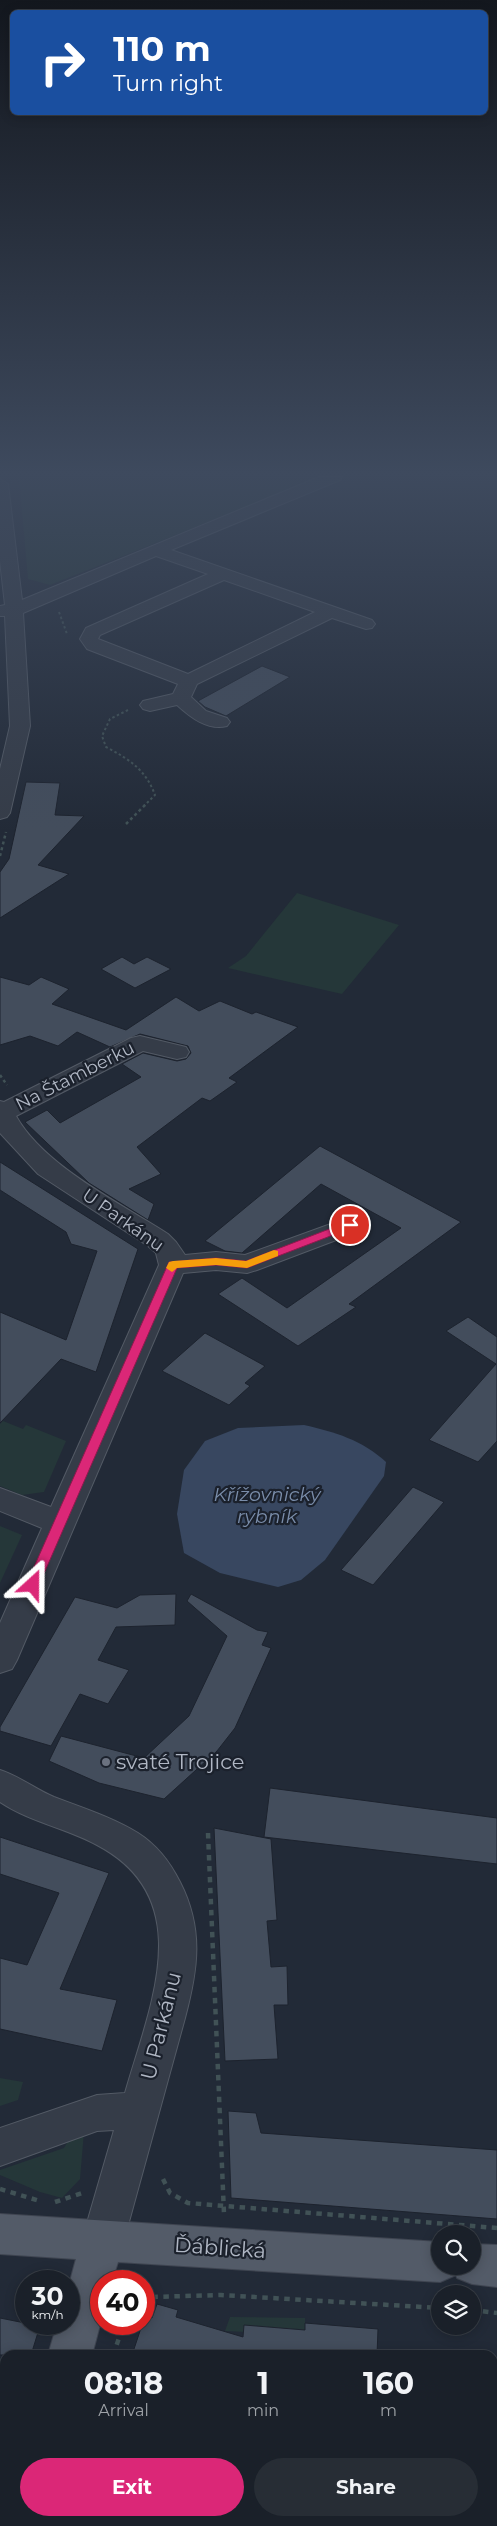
<!DOCTYPE html>
<html lang="en">
<head>
<meta charset="utf-8">
<style>
  :root { --surface:#1a2029; --page:#272d35; --text:#f1f3f6; --muted:#9fa3a8; --line:#383e46; --accent:#db2777 }
  body { margin:0; font-family:Montserrat,sans-serif; background:var(--page); color:var(--text); height:100vh; display:flex; flex-direction:column; font-size:19px; white-space:nowrap }
  * { box-sizing:border-box; margin:0 }
  p { font-size:16px; color:var(--muted) }
  .icon { flex:none; width:28px; height:28px; fill:none; stroke:currentColor; stroke-width:2; stroke-linecap:round; stroke-linejoin:round }
  .map { position:relative; flex:1; overflow:hidden }
  .sheet { position:absolute; left:0px; top:2350px; width:498px; height:176px; display:flex; flex-direction:column; background:var(--surface); border-radius:15px 15px 0 0; box-shadow:0 2px 12px #0003,0 0 0 1px var(--line) }
  .sheet>* { flex:none }
  .top-card { position:absolute; left:10px; top:10px; width:478px; height:105px; border-radius:8px; box-shadow:0 2px 12px #0003,0 0 0 1px var(--line); background:#1a4fa0; color:#fff; overflow:hidden }
  .tools { position:absolute; left:431px; top:2225px; display:grid; gap:10px }
  .tools a { display:grid; place-items:center; width:50px; height:50px; border-radius:50%; background:var(--surface); box-shadow:0 2px 12px #0003,0 0 0 1px var(--line); font-size:25px }
  .speed { position:absolute; left:15px; top:2270px; display:flex; gap:10px; font-size:25px; font-weight:700; text-align:center }
  .speed>* { display:grid; place-content:center; width:65px; height:65px; border-radius:50%; background:var(--surface); box-shadow:0 2px 12px #0003,0 0 0 1px var(--line); line-height:1 }
  .speed small { font-size:12px; font-weight:400 }
  .speed .limit { border:8px solid #d22; background:#fff; color:#111 }
  .pin { position:absolute; display:grid; place-items:center; width:42px; height:42px; color:#fff; margin:-21px; border:2px solid #fff; border-radius:50%; box-shadow:0 1px 5px #0007 }
  .me { position:absolute; width:55px; margin:-28px; rotate:24deg; stroke-linejoin:round; filter:drop-shadow(0 0 4px #0008) }
  .turn { display:flex; align-items:center; gap:18px; height:105px; padding:0 20px; font-size:22px }
  .turn .icon { width:65px; height:65px; stroke-width:2.5 }
  .turn b { display:block; font-size:35px; line-height:42px }
  .eta { display:flex; justify-content:space-evenly; align-items:center; height:85px; text-align:center }
  .eta b { font-size:30px; font-weight:700; line-height:35px }
  .action { display:flex; gap:10px; margin-top:auto; padding:10px 20px }
  .action a { flex:1; height:58px; border-radius:30px; background:var(--accent); color:#fff; font-size:20px; font-weight:700; line-height:58px; text-align:center }
  .action a+a { background:var(--page); color:var(--text) }
  .map>svg:first-child { display:block }
</style>
</head>
<body>
<div class="map">
<svg width="497" height="2526" viewBox="0 0 497 2526">
  <rect width="100%" height="100%" fill="#222a37"/>
  <!-- green -->
  <g fill="#253739">
    <path d="M19 477H311L269 498 50 585 28 579Z"/>
    <path d="M297 893 399 925 342 994 228 968 246 956Z"/>
    <path d="M3 1421 23 1429 26 1425 66 1441 44 1492 22 1495 0 1486V1424Z"/>
    <path d="M0 1526 22 1535 0 1583Z"/>
    <path d="M0 2078 23 2082 18 2100 0 2106Z"/>
    <path d="M84 2132 80 2179 62 2198 40 2192 0 2175V2170L64 2148 70 2138Z"/>
    <path d="M230 2317 305 2318V2335L225 2331Z"/>
  </g>
  <!-- water -->
  <path fill="#384760" d="M304 1425C335 1432 362 1440 386 1462L384 1476 325 1560 301 1580 278 1587 220 1573 184 1553 177 1514 184 1470 205 1441 238 1428Z"/>
  <!-- building -->
  <g fill="#434d5c" stroke="#1d232e">
    <path d="M262 666 290 677 226 716 205 707 198 701Z"/>
    <path d="M26 782 60 783 55 815 84 816 38 865 69 874 0 918V872L9 859Z"/>
    <path d="M122 957 134 964 147 957 171 969 135 988 101 969Z"/>
    <path d="M0 977 29 985 41 977 69 989 52 1004 126 1030 176 997 199 1011 220 1001 252 1014 256 1012 298 1027 229 1078 237 1082 210 1101 202 1098 137 1147 161 1174 129 1189 154 1204 148 1220 89 1183 25 1122 47 1110 60 1123 141 1077 122 1064 143 1053 177 1061 186 1059 191 1053 188 1046 140 1034 110 1047 77 1032 58 1046 30 1036 0 1045Z"/>
    <path d="M320 1146 461 1222 349 1304 356 1307 298 1346 218 1294 242 1278 287 1308 401 1228 321 1184 242 1253 225 1251 205 1241Z"/>
    <path d="M0 1162 138 1249 96 1372 61 1359 0 1423V1312L66 1340 97 1251 71 1244 66 1232 0 1190Z"/>
    <path d="M468 1317 497 1337V1441L478 1462 429 1440 496 1364 446 1331Z"/>
    <path d="M205 1333 265 1366 245 1383 250 1386 229 1405 162 1371Z"/>
    <path d="M413 1487 444 1502 373 1585 341 1570Z"/>
    <path d="M176 1594 175 1625 116 1627 98 1660 129 1670 108 1704 80 1694 51 1746 0 1731V1727L75 1597 117 1608 140 1595Z"/>
    <path d="M191 1594 257 1630 268 1632 262 1645 271 1648 235 1728 217 1751 164 1799 99 1783 49 1761 61 1736 144 1758 189 1716 227 1636 187 1601Z"/>
    <path d="M270 1788 497 1818V1864L264 1837Z"/>
    <path d="M214 1828 271 1839 277 1920 267 1921 271 1967 287 1966 288 2005H274L278 2059 225 2061Z"/>
    <path d="M0 1837 109 1873 60 1989 117 2000 102 2051 0 2029V1958L27 1965 59 1893 0 1874Z"/>
    <path d="M228 2111 256 2113 261 2133 497 2150V2219L231 2198Z"/>
    <path d="M157 2304 178 2310 176 2317 243 2337 244 2325 305 2330V2323L378 2329 377 2355H132L145 2316 152 2318Z"/>
    <path d="M0 2318 40 2326 31 2355H0Z"/>
  </g>
  <g fill="none" stroke-linecap="round" stroke-linejoin="round">
    <!-- minor casing -->
    <g stroke="#535a65" stroke-width="2">
      <g id="minor">
        <path d="M319 477H342L340 480 171 550 372 620 375 624 372 628 366 629 332 618 197 684 191 697 206 711 227 718 230 722 227 726C208 731 190 717 177 705L150 711 143 709 140 705 143 701 173 694 178 684 87 649 80 639 86 628 208 574 156 556 23 613 30 726 10 813 7 817 0 819V769L10 726 5 616H0V606L5 605 0 561V479L8 484 22 600ZM224 580 315 612 188 674 98 639 100 635Z"/>
        <path d="M140 1036 186 1047 189 1052 186 1057 177 1059 143 1051 16 1116C44 1166 120 1203 168 1234L176 1242 185 1255 216 1252 245 1255 350 1217 360 1219 363 1225 360 1231 257 1270 247 1273 216 1270 183 1273 17 1660 12 1669 0 1673V1623L42 1528 0 1511V1488L51 1507 159 1265 156 1253 148 1246 38 1174 0 1133V1101L4 1102 131 1038Z"/>
        <path d="M0 1770C19 1776 35 1789 54 1797 83 1808 112 1817 138 1833 157 1845 170 1862 180 1882 204 1929 198 1969 185 2018L124 2240 118 2254 103 2260 88 2254 82 2240 114 2130 97 2131 0 2166V2128L97 2095 125 2093C149 2008 200 1899 97 1845 66 1828 30 1822 0 1802Z"/>
      </g>
    </g>
    <!-- major casing -->
    <g stroke="#3f4551" stroke-width="2">
      <g id="major">
        <path d="M0 2214 440 2242V2266H472V2244L497 2245V2287L472 2284 457 2278 456 2275 440 2282 118 2262 112 2281H101V2321L92 2355H48L57 2324H69V2285L76 2259 0 2254Z"/>
        <path d="M5 2501V2521H36L34 2526H0V2503Z"/>
      </g>
    </g>
    <!-- path-far2 -->
    <g stroke="#415256" stroke-width="2" stroke-dasharray="2.5 2.5" stroke-linecap="butt">
      <path d="M59 612 67 634"/>
      <path d="M128 710 110 719 102 736 106 747C129 759 146 770 155 795L144 806"/>
    </g>
    <!-- path-far1 -->
    <g stroke="#415256" stroke-width="2.5" stroke-dasharray="3 3" stroke-linecap="butt">
      <path d="M126 824 145 805"/>
      <path d="M0 856 6 832"/>
      <path d="M0 1075 7 1085"/>
    </g>
    <!-- path -->
    <g stroke="#415256" stroke-width="4.5" stroke-dasharray="5.5 5.5" stroke-linecap="butt">
      <path d="M208 1833 224 2214"/>
      <path d="M163 2179 170 2193 188 2203 497 2228"/>
      <path d="M0 2189 40 2201"/>
      <path d="M55 2202 82 2193"/>
      <path d="M31 2281 33 2271"/>
      <path d="M144 2304 152 2297 221 2295 440 2308"/>
      <path d="M472 2310 497 2313"/>
      <path d="M113 2355 124 2324"/>
      <path d="M0 2450 5 2443"/>
      <path d="M59 2526 60 2521"/>
    </g>
    <!-- minor -->
    <use href="#minor" fill="#353c48" fill-rule="evenodd"/>
    <!-- major -->
    <use href="#major" fill="#535b68" fill-rule="evenodd"/>
  </g>
  <!-- sky -->
  <linearGradient id="sky" x2="0" y2="1"><stop stop-color="#13171e"/><stop offset="0.57" stop-color="#3e4a5e"/><stop offset="1" stop-color="#3e4a5e" stop-opacity="0"/></linearGradient>
  <rect width="497" height="831" fill="url(#sky)"/>
  <!-- route -->
  <path fill="#db2777" stroke="#8e194d" d="M350 1221 354 1222V1227L247 1268 216 1265 177 1268 39 1585 37 1589H28L26 1585 169 1262 216 1258 246 1261Z"/>
  <!-- slow -->
  <path fill="#f59e0b" d="M274 1250 278 1251V1256L247 1268 216 1265 177 1268 172 1272 166 1268 169 1262 173 1261 216 1258 246 1261Z"/>
  <!-- markers -->
  <circle fill="#6b7280" stroke="#1b212c" stroke-width="2" cx="106" cy="1762" r="5"/>
  <g text-anchor="middle" stroke-width="4.5" stroke-linejoin="round" paint-order="stroke">
    <!-- street labels -->
    <g font-size="18" fill="#b0b7c4" stroke="#1b212c">
      <text transform="translate(75 1076) rotate(-27)" y="6">Na Štamberku</text>
      <text transform="translate(123 1220) rotate(35)" y="6">U Parkánu</text>
    </g>
    <!-- water labels -->
    <g font-size="19" font-style="italic" fill="#7a8daa" stroke="#1b212c">
      <text x="267" y="1501">Křížovnický<tspan x="267" dy="22">rybník</tspan></text>
    </g>
    <!-- near-poi labels -->
    <g font-size="21" fill="#b0b7c4" stroke="#1b212c" text-anchor="start">
      <text x="116" y="1769">svaté Trojice</text>
    </g>
    <!-- near-street labels -->
    <g font-size="21" fill="#b0b7c4" stroke="#1b212c">
      <text transform="translate(161 2026) rotate(-76)" y="7">U Parkánu</text>
      <text transform="translate(220 2248) rotate(4)" y="7">Ďáblická</text>
    </g>
  </g>
</svg>
<div class="tools">
<a><svg class="icon" aria-label="search" viewBox="0 0 24 24"><circle cx="10" cy="10" r="6"/><path d="M15 15l6 6"/></svg></a>
<a><svg class="icon" aria-label="layers" viewBox="0 0 24 24"><path d="M12 4l9 5-9 5-9-5zM3 14l9 5 9-5"/></svg></a>
</div>
<div class="speed"><div>30<small>km/h</small></div><div class="limit">40</div></div>
<div class="pin" style="left:350px;top:1225px;background:#d93025"><svg class="icon" aria-label="arrive" viewBox="0 0 24 24"><path d="M6 21V4h12l-3 4 3 4H6"/></svg></div>
<svg class="me" style="left:33px;top:1585px" viewBox="-20 -20 40 40"><path d="M0-17L14 15 0 8-14 15z" fill="#db2777" stroke="#fff" stroke-width="4"/></svg>
<div class="top-card">
<div class="turn"><svg class="icon" aria-label="right" viewBox="0 0 24 24"><path d="M7 20v-9h11M14 6l5 5-5 5"/></svg><div><b>110 m</b>Turn right</div></div>
</div>
<section class="sheet">
<div class="eta">
<div><b>08:18</b><p>Arrival</p></div>
<div><b>1</b><p>min</p></div>
<div><b>160</b><p>m</p></div>
</div>
<div class="action"><a>Exit</a><a>Share</a></div>
</section>
</div>
</body>
</html>
